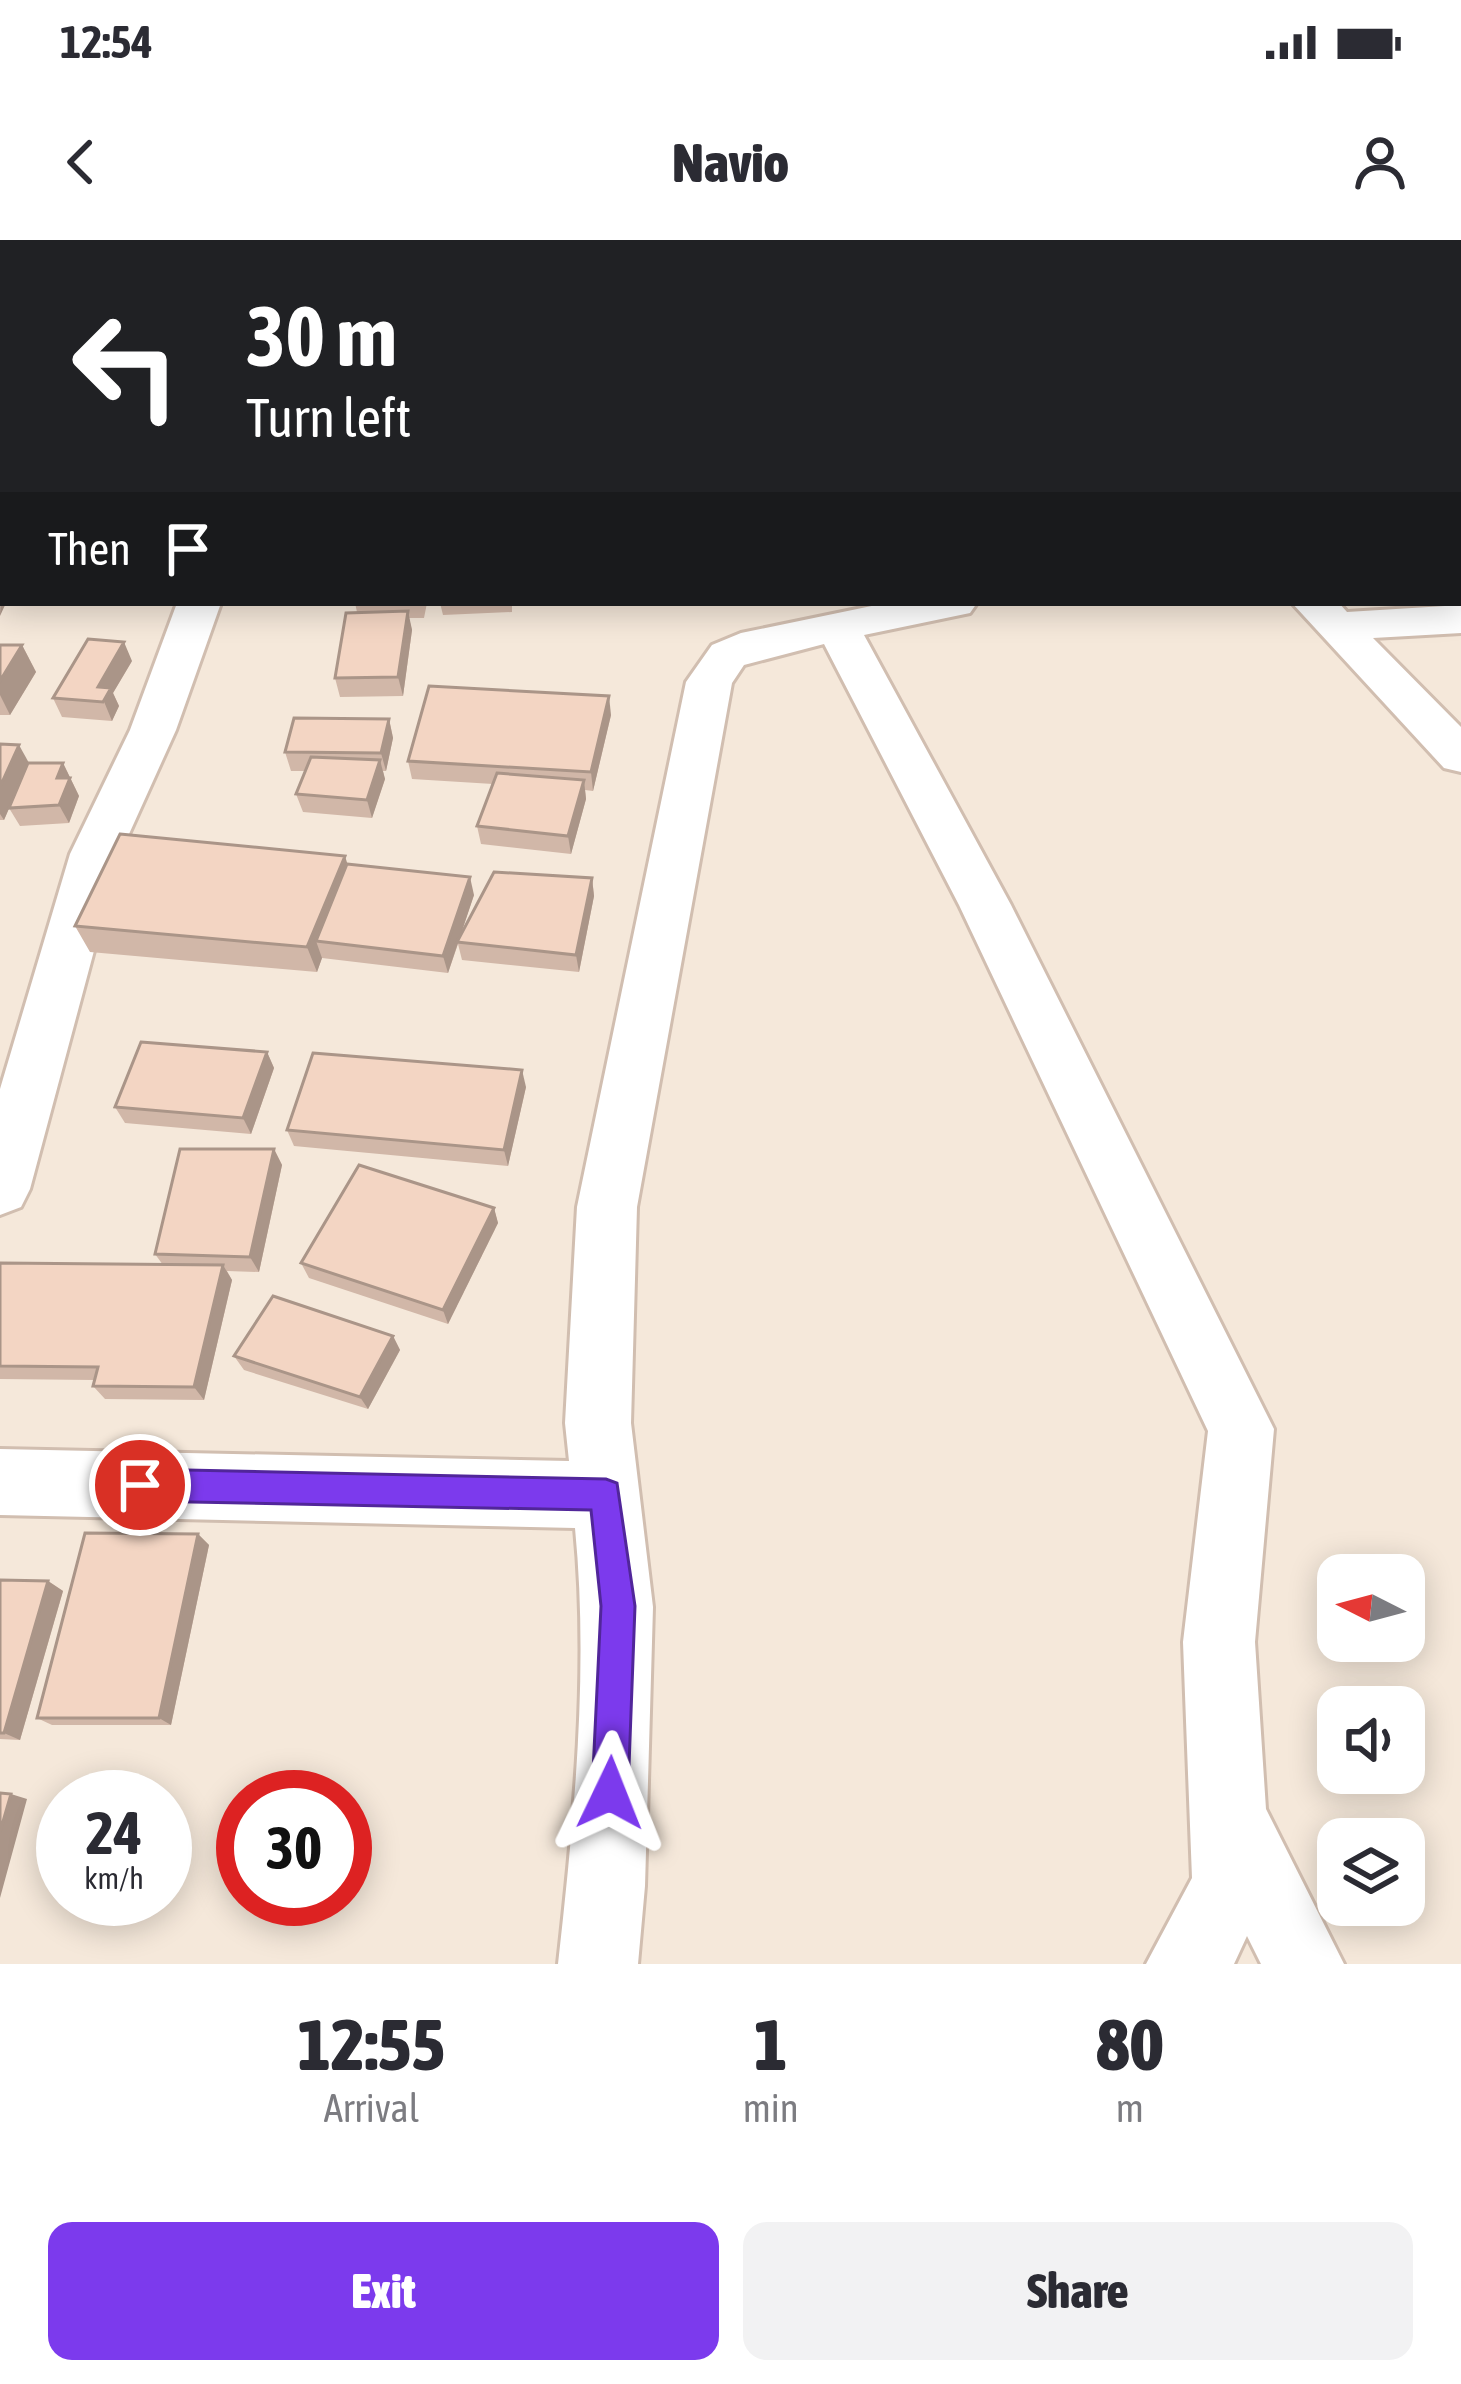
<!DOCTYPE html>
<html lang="en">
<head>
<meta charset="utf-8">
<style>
  :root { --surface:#fff; --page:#f2f2f3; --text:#2b2b33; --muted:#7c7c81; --accent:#7c3aed }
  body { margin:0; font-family:"Asap Condensed",sans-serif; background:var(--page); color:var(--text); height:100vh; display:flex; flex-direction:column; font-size:45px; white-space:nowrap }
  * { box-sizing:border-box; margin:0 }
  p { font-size:39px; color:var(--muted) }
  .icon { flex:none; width:66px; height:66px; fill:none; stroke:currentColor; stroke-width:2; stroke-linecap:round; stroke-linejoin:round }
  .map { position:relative; height:1724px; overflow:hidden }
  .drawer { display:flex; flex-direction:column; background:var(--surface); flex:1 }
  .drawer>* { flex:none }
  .guide { position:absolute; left:0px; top:0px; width:1461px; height:366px; box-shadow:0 6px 30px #0003; background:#202124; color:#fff; overflow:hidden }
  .needle { width:78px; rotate:276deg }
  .controls { position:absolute; left:1317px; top:1314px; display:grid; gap:24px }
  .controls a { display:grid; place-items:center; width:108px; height:108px; border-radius:24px; background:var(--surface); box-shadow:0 6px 30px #0003; font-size:60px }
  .speed { position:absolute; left:36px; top:1530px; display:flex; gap:24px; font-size:60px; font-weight:700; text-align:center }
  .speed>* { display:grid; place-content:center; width:156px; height:156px; border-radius:50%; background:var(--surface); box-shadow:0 6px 30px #0003; line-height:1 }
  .speed small { font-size:30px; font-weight:400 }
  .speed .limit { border:18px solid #d22; background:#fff; color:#111 }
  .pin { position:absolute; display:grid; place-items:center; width:102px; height:102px; color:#fff; margin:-51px; border:6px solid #fff; border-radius:50%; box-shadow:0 3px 12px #0007 }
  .me { position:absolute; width:132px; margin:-66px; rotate:2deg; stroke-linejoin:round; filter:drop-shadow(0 0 9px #0008) }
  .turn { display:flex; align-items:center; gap:42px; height:252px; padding:0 48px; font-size:54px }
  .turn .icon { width:156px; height:156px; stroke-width:2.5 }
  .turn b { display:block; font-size:84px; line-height:102px }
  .then { display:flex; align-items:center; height:114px; padding:0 48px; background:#0003; gap:24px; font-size:45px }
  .eta { display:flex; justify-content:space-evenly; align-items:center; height:204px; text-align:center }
  .eta b { font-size:72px; font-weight:800; line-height:84px }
  .action { display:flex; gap:24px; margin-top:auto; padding:24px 48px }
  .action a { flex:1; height:138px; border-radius:24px; background:var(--accent); color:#fff; font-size:48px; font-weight:800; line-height:138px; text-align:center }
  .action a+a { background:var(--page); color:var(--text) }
  .status { display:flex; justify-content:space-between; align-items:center; height:84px; padding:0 60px; background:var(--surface); direction:ltr }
  .status svg { height:33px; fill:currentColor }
  header { display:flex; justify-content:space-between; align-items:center; height:156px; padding:0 48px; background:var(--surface); font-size:54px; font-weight:800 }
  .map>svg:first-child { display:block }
</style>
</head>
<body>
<div class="status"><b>12:54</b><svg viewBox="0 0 49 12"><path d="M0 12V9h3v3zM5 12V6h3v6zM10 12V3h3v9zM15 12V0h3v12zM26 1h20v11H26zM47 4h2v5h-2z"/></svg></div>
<header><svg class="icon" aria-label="back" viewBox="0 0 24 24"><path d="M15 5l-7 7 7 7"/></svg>Navio<svg class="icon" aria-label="person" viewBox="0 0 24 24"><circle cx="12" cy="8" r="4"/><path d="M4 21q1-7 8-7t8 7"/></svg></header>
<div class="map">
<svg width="1461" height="1724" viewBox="0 0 1461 1724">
  <rect width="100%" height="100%" fill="#fdf6ec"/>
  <!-- residential -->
  <path fill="#f5e8da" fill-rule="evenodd" d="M0 0H1461V1724H0ZM3 3H1458V363H3ZM1338 1335H1404V1401H1338ZM1338 1467H1404V1533H1338ZM63 1557H165V1659H63ZM243 1557H345V1659H243ZM1338 1599H1404V1665H1338Z"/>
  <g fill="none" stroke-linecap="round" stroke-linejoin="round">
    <!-- minor casing -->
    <g stroke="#d1beb0" stroke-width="6">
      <g id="minor">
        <path d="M159 0H195L157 3Z"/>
        <path d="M909 0H943L945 3H911Z"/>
        <path d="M1326 0H1360L1362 3H1328Z"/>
        <rect x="1458" y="33" width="3" height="20"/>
        <rect x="0" y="55" width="3" height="22"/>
        <path d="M177 363H221L176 490 120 614 30 949 21 967 0 975V849L70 614 130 490Z"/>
        <path d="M886 363H977L970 373 864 395 1011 665 1274 1189 1255 1402 1266 1569 1344 1724H1261L1247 1696 1234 1724H1146L1192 1638 1183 1402 1208 1191 959 665 824 404 744 425 732 443 637 967 631 1183 653 1367 645 1646 638 1724H558C574 1581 589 1431 575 1288L0 1275V1209L569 1221 565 1183 577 967 686 442 712 405 741 393Z"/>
        <path d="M1292 363H1339L1347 372 1461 365V393L1373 398 1461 487V532L1444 528Z"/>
      </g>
    </g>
    <!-- minor -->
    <use href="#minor" fill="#fff" fill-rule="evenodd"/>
  </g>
  <!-- wall -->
  <g fill="#d1b7a8">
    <path d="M474 0H568L564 3H474Z"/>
    <path d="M594 0H682L680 3H594Z"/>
    <rect x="0" y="42" width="3" height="18"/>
    <path d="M355 363H427L424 378H409L412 390 403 456 340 457 335 438 357 372Z"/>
    <path d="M440 363H512V372L443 375Z"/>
    <path d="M0 405H22L36 432 10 475H0Z"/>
    <path d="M132 421 113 453 119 466 112 481 62 477 53 458Z"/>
    <path d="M611 475 593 551 585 550 586 559 571 614 481 604 477 586 493 544 412 539 408 521Z"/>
    <path d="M389 479 393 498 386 531H383L385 539 372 578 303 572 296 554 305 531H291L285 512Z"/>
    <path d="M0 504 29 523H63L79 556 69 583 20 586 9 568 12 561 4 580H0Z"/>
    <path d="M347 624 474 655 459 699 592 638 594 656 579 732 462 720 458 704 448 733 322 718 317 732 90 712 75 686Z"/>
    <path d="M267 812 274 828 251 894 125 883 115 867Z"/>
    <path d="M526 847 508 926 294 906 287 890Z"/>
    <path d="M274 909 282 925 259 1032 227 1031 232 1040 204 1160 105 1159 93 1146 94 1140 0 1139V1023L163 1025 155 1014Z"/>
    <path d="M494 968 498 983 448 1084 309 1038 301 1023Z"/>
    <path d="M393 1096 400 1110 368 1169 244 1130 234 1116Z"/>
    <path d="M198 1294 209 1305 171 1485H52L37 1478Z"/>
    <path d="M0 1340 48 1341 63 1351 20 1500 0 1499Z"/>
  </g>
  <!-- shaded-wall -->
  <g fill="#aa9588">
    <path d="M91 0H106L107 3H86Z"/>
    <path d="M337 0H370L365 3H335Z"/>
    <path d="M541 0H568L564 3H537Z"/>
    <path d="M3 184V208L0 201V189Z"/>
    <path d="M1 335 3 363H6L0 376Z"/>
    <path d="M408 371 412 390 403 456 398 437Z"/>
    <path d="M124 402 132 421 113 453 119 466 112 481 98 447Z"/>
    <path d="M22 405 36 432 10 475 0 455V441Z"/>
    <path d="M609 456 611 475 593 551 591 532Z"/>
    <path d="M389 479 393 498 386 531 381 513Z"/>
    <path d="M19 505 29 523 4 580 0 574V547Z"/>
    <path d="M380 520 385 539 372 578 367 560Z"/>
    <path d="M63 523 79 556 69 583 59 565 57 538Z"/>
    <path d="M584 540 586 559 571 614 568 596Z"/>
    <path d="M345 616 353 642 316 701 322 718 317 732 307 707Z"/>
    <path d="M470 637 474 655 448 733 443 716Z"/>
    <path d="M592 638 594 656 579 732 576 715Z"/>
    <path d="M267 812 274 828 251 894 243 878Z"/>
    <path d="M522 830 526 847 508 926 504 910Z"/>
    <path d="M274 909 282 925 259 1032 250 1017Z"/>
    <path d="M494 968 498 983 448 1084 443 1070Z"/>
    <path d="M223 1025 232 1040 204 1160 194 1147Z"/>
    <path d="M393 1096 400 1110 368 1169 360 1157Z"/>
    <path d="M198 1294 209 1305 171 1485 159 1478Z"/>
    <path d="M48 1341 63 1351 20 1500 4 1493Z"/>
    <path d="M11 1554 27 1559 0 1658V1592Z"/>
  </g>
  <!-- building -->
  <g fill="#f3d5c3" stroke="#aa9588" stroke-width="3">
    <path d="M52 0H91L86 3H48Z"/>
    <path d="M263 0H320L330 3H258Z"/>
    <path d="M488 0H541L537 3H498Z"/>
    <path d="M773 0H841L840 3H771Z"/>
    <rect x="0" y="26" width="3" height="16"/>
    <path d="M0 156H3V184L0 189Z"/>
    <path d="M408 371 398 437 335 438 346 373Z"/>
    <path d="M88 399 124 402 98 447 111 448 103 462 53 458Z"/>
    <path d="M0 405H22L0 441Z"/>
    <path d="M429 446 609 456 591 532 408 521Z"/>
    <path d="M294 478 389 479 381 513 285 512Z"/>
    <path d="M0 504 19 505 0 547Z"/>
    <path d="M311 517 380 520 367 560 296 554Z"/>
    <path d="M28 523H63L57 538H70L59 565 9 568Z"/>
    <path d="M497 533 584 540 568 596 477 586Z"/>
    <path d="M120 594 345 616 307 707 75 686Z"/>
    <path d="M347 624 470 637 443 716 316 701Z"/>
    <path d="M494 632 592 638 576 715 457 702Z"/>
    <path d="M141 802 267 812 243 878 115 867Z"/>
    <path d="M313 813 522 830 504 910 287 890Z"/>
    <path d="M180 909H274L250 1017 155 1014Z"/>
    <path d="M359 925 494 968 443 1070 301 1023Z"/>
    <path d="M0 1023 223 1025 194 1147 93 1146 98 1127 0 1126Z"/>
    <path d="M273 1056 393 1096 360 1157 234 1116Z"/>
    <path d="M85 1293 198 1294 159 1478H37Z"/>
    <path d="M0 1340 48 1341 4 1493H0Z"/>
    <path d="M0 1553 11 1554 0 1592Z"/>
  </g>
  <!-- route -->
  <path fill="#7c3aed" stroke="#51269a" stroke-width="3" d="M140 1229 606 1239 617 1243 635 1366 628 1553 623 1566 610 1571 597 1566 592 1553 601 1366 591 1270 140 1261 128 1256 124 1245 128 1234Z"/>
</svg>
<div class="controls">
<a><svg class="needle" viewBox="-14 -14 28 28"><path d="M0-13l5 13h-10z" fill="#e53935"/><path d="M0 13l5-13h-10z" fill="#7c7c81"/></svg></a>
<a><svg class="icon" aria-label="sound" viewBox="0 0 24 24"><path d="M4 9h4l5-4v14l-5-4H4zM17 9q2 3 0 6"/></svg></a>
<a><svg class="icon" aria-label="layers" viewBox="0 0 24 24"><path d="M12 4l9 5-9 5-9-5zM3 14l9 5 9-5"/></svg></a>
</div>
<div class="speed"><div>24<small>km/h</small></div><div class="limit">30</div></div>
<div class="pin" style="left:140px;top:1245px;background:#d93025"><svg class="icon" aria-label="arrive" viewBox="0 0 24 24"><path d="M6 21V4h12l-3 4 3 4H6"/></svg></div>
<svg class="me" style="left:610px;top:1553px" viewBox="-20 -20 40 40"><path d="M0-17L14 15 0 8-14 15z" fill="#7c3aed" stroke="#fff" stroke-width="4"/></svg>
<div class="guide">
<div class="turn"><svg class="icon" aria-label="left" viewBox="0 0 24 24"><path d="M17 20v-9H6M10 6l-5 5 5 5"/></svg><div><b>30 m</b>Turn left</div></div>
<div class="then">Then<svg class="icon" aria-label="arrive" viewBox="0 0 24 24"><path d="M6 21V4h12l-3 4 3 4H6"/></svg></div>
</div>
</div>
<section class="drawer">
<div class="eta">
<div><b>12:55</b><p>Arrival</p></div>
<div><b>1</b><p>min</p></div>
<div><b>80</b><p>m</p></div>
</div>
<div class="action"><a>Exit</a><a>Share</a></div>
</section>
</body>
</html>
